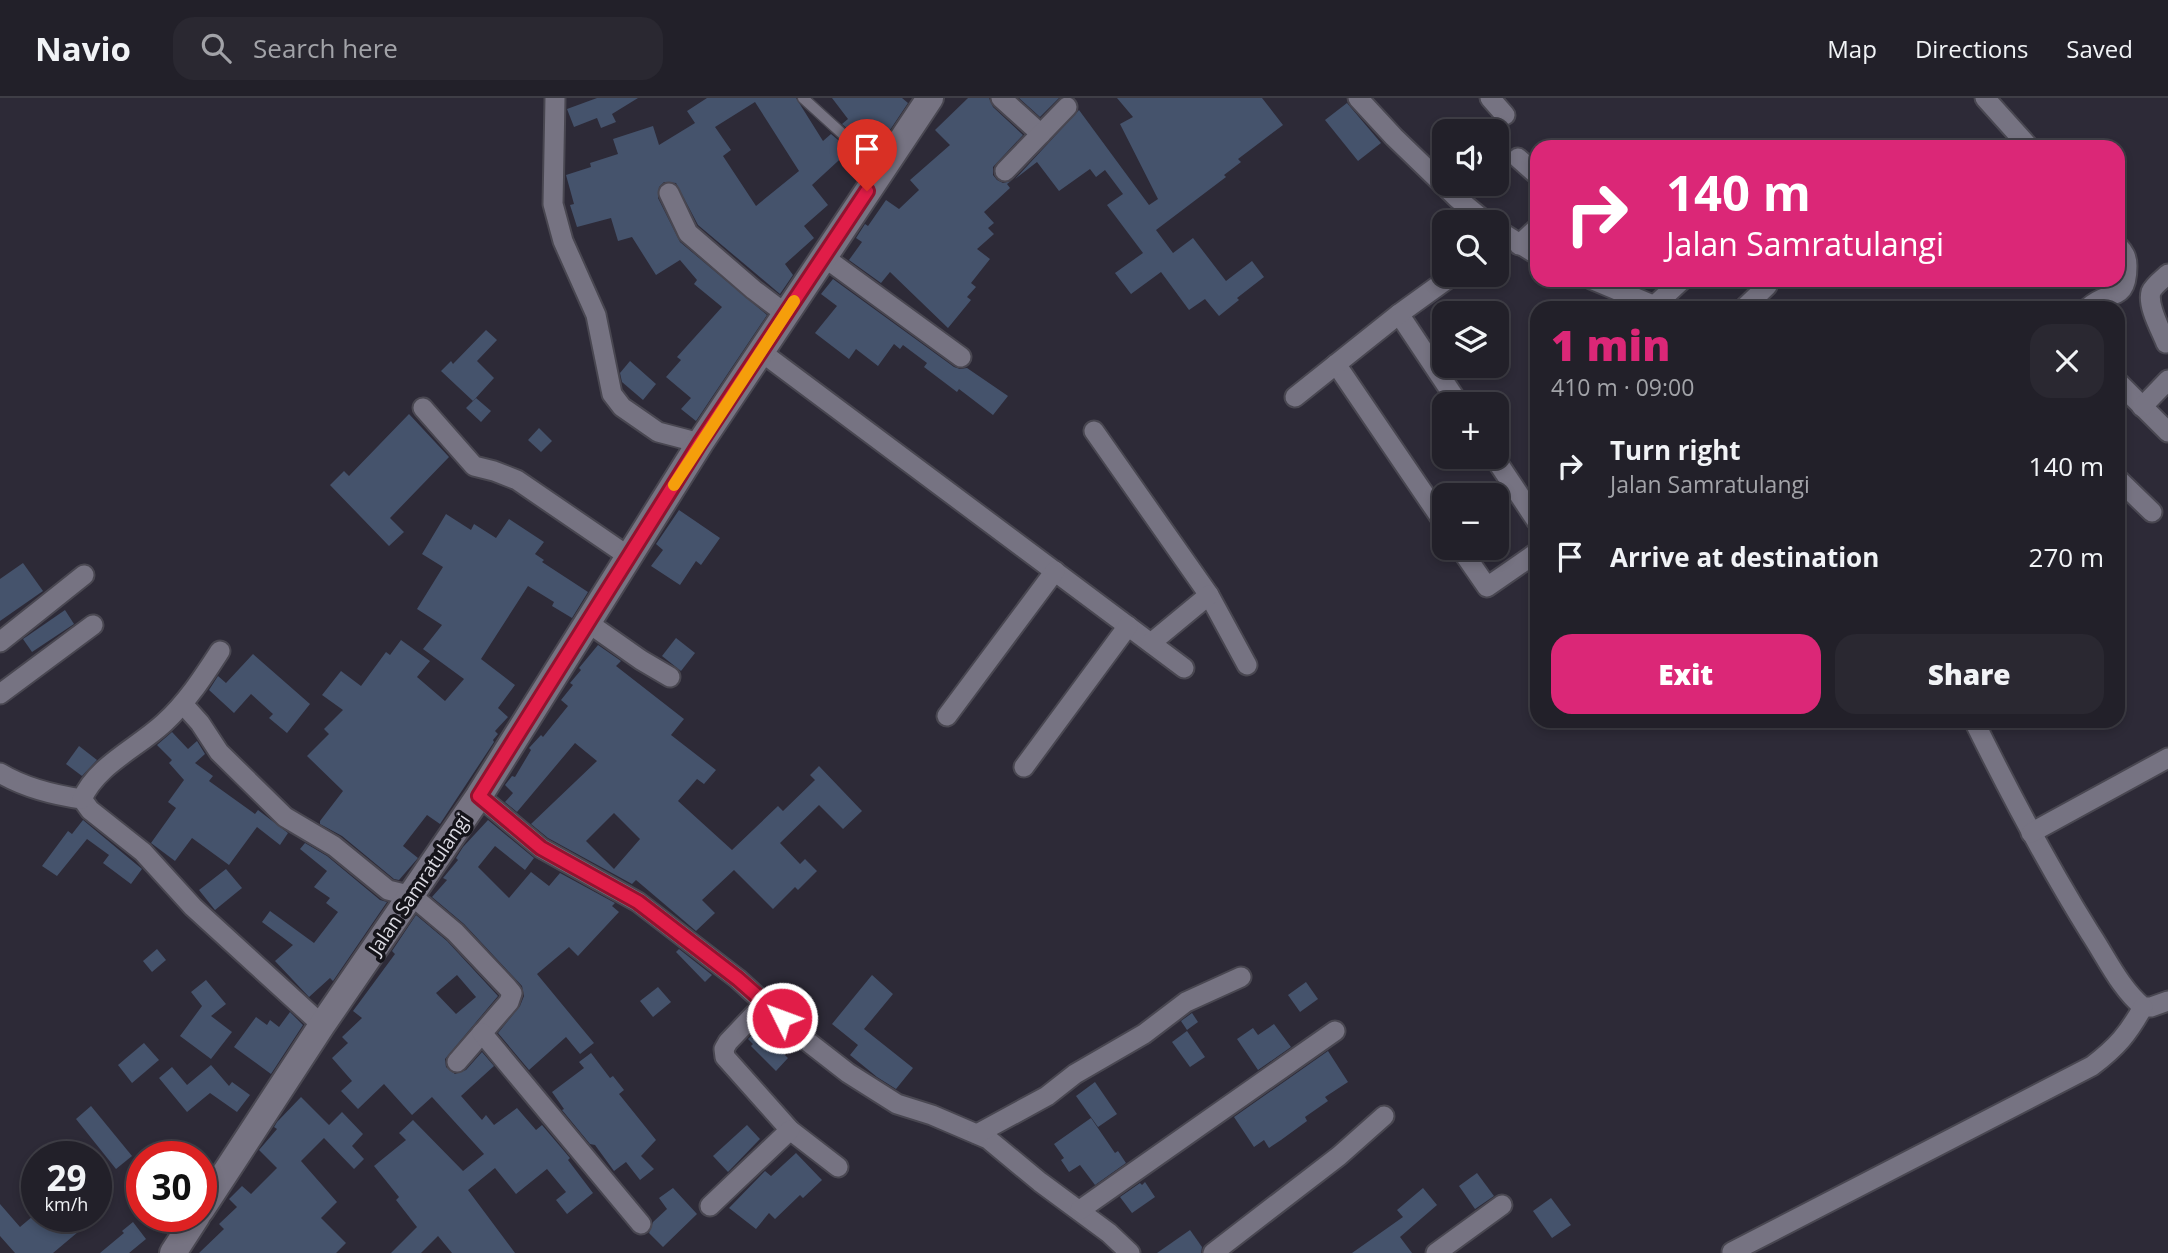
<!DOCTYPE html>
<html lang="en">
<head>
<meta charset="utf-8">
<style>
  :root { --surface:#222029; --page:#2a2831; --text:#f1f3f6; --muted:#a2a3a8; --line:#3f3e46; --accent:#db2777 }
  body { margin:0; font-family:"Open Sans",sans-serif; background:var(--page); color:var(--text); height:100vh; display:flex; flex-direction:column; font-size:26px; white-space:nowrap }
  * { box-sizing:border-box; margin:0 }
  p { font-size:23px; color:var(--muted) }
  .icon { flex:none; width:38px; height:38px; fill:none; stroke:currentColor; stroke-width:2; stroke-linecap:round; stroke-linejoin:round }
  .map { position:relative; flex:1; overflow:hidden }
  .drawer { position:absolute; left:1530px; top:203px; width:595px; height:427px; display:flex; flex-direction:column; background:var(--surface); border-radius:21px; box-shadow:0 4px 10px #0003,0 0 0 2px var(--line) }
  .drawer>* { flex:none }
  .banner { position:absolute; left:1530px; top:42px; width:595px; height:147px; border-radius:21px; box-shadow:0 4px 10px #0003,0 0 0 2px var(--line); background:#db2777; color:#fff; overflow:hidden }
  .buttons { position:absolute; left:1432px; top:21px; display:grid; gap:14px }
  .buttons a { display:grid; place-items:center; width:77px; height:77px; border-radius:14px; background:var(--surface); box-shadow:0 4px 10px #0003,0 0 0 2px var(--line); font-size:35px }
  .speed { position:absolute; left:21px; top:1043px; display:flex; gap:14px; font-size:35px; font-weight:700; text-align:center }
  .speed>* { display:grid; place-content:center; width:91px; height:91px; border-radius:50%; background:var(--surface); box-shadow:0 4px 10px #0003,0 0 0 2px var(--line); line-height:1 }
  .speed small { font-size:18px; font-weight:400 }
  .speed .limit { border:10px solid #d22; background:#fff; color:#111 }
  .pin { position:absolute; display:grid; place-items:center; width:60px; height:60px; color:#fff; margin:-72px -30px; border-radius:50% 50% 50% 0; rotate:-45deg; box-shadow:0 0 7px #0007 }
  .pin .icon { rotate:45deg }
  .me { position:absolute; width:77px; margin:-38px; rotate:312deg; stroke-linejoin:round; filter:drop-shadow(0 0 5px #0008) }
  .turn { display:flex; align-items:center; gap:24px; height:147px; padding:0 21px; font-size:32px }
  .turn .icon { width:91px; height:91px; stroke-width:2.5 }
  .turn b { display:block; font-size:49px; line-height:60px }
  .round { display:grid; place-items:center; flex:none; width:74px; height:74px; border-radius:21px; background:var(--page) }
  .summary { display:flex; align-items:center; justify-content:space-between; height:119px; padding:0 21px }
  h1 { font-size:42px; font-weight:800; line-height:52px; color:var(--accent) }
  .button { display:flex; gap:14px; margin-top:auto; padding:14px 21px }
  .button a { flex:1; height:80px; border-radius:21px; background:var(--accent); color:#fff; font-size:28px; font-weight:800; line-height:80px; text-align:center }
  .button a+a { background:var(--page); color:var(--text) }
  ul { padding:0; list-style:none }
  li { display:flex; align-items:center; gap:21px; height:91px; padding:0 21px }
  li div { flex:1 }
  li b { display:block; font-size:26px }
  li em { font-style:normal }
  header { display:flex; align-items:center; gap:42px; box-sizing:border-box; height:98px; padding:0 35px; background:var(--surface); border-bottom:2px solid var(--line) }
  header strong { font-size:33px }
  nav { display:flex; gap:38px; margin-inline-start:auto; font-size:24px }
  .search { width:490px; height:63px; background:var(--page); display:flex; align-items:center; gap:18px; box-sizing:border-box; padding:0 24px; border-radius:21px; color:var(--muted); font-size:26px }
  .map>svg:first-child { display:block }
</style>
</head>
<body>
<header>
<strong>Navio</strong>
<div class="search"><svg class="icon" aria-label="search" viewBox="0 0 24 24"><circle cx="10" cy="10" r="6"/><path d="M15 15l6 6"/></svg>Search here</div>
<nav><a>Map</a><a>Directions</a><a>Saved</a></nav>
</header>
<div class="map">
<svg width="2168" height="1155" viewBox="0 0 2168 1155">
  <rect width="100%" height="100%" fill="#2d2a37"/>
  <!-- building -->
  <g fill="#45536c" fill-rule="evenodd">
    <path d="M597 0H638L612 16 616 24 601 30 597 20 574 29 567 11Z"/>
    <path d="M707 0H796L823 43 831 36 850 52 812 87 828 107 804 128 814 140 785 166 793 177 780 196 698 127 676 85 664 84 659 89 658 100 680 144 767 217 696 323 681 311 691 300 666 279 681 262 677 259 722 209 694 186 697 182 680 162 656 177 632 139 618 143 611 120 577 129 570 107 574 106 566 77 591 69 590 65 618 56 613 41 653 28 659 47 695 25 687 13ZM755 4 799 73 756 108 723 58 731 52 715 29Z"/>
    <path d="M832 0H902L908 5 882 44 873 36 864 45 842 26 848 21Z"/>
    <path d="M968 0H989L993 9 1023 37 993 69V77L997 82 1003 85 1011 83 1007 86 1010 90 984 114 994 125 988 130 994 136 977 151 990 161 971 185 976 189 967 199 971 202 948 230 890 174 881 185 849 162 862 144 856 140 865 126 868 128 886 102 899 111 919 92 910 82 950 47 935 32Z"/>
    <path d="M1019 0H1059L1040 19Z"/>
    <path d="M1117 0H1262L1283 27 1238 61 1241 64 1224 77 1226 79 1156 132 1173 155 1193 140 1226 183 1252 163 1264 179 1237 200 1239 202 1219 218 1205 201 1189 212 1161 174 1131 196 1115 175 1143 155 1107 107 1123 96 1105 72 1096 79 1090 71 1059 93 1037 64 1015 81 1079 12 1149 107 1158 101 1120 26 1133 19Z"/>
    <path d="M1347 5 1381 45 1358 63 1325 22Z"/>
    <path d="M833 181 954 269 960 271 967 270 1008 298 993 317 959 291 957 294 924 269 927 265 903 247 900 251 894 246 878 268 856 251 849 261 815 235 837 208 821 196Z"/>
    <path d="M486 232 497 242 477 263 494 280 473 303 441 273 451 263 453 266Z"/>
    <path d="M630 263 656 286 643 302 622 284 620 275Z"/>
    <path d="M476 300 491 313 481 324 466 310Z"/>
    <path d="M409 316 449 359 390 420 404 434 389 448 330 387 344 373 349 378Z"/>
    <path d="M539 330 552 343 541 354 528 342Z"/>
    <path d="M679 412 720 440 701 467 696 463 680 487 651 468 663 452 656 446Z"/>
    <path d="M446 416 471 432 474 426 496 440 509 421 544 444 535 456 544 462 542 464 588 494 572 520 552 508 554 504 528 488 481 561 515 587 498 610 508 619 495 633 498 636 493 642 494 644 440 726 427 717 403 748 418 760 399 782 394 781 342 738 320 726V723L343 693 307 658 329 636 324 631 343 612 322 597 341 573 361 588 386 554 390 557 401 542 430 563 417 579 445 603 464 581 423 551 442 527 417 511 443 469 422 456Z"/>
    <path d="M23 465 43 493 0 523V481Z"/>
    <path d="M65 512 74 526 32 554 23 541Z"/>
    <path d="M676 540 695 555 681 573 662 558Z"/>
    <path d="M598 547 621 563 616 568 684 621 671 637 716 672 704 686 697 681 678 703 732 752 778 708 783 713 815 682 810 677 819 668 862 713 843 731 819 707 780 745 800 766 805 761 817 773 798 792 795 789 773 811 734 772 702 802 715 815 696 833 636 782 632 786 548 740 531 726 597 663 575 645 517 714 505 704 513 695 505 687 512 678 515 679 531 652 529 650 541 637 543 639 568 608 561 602 573 587 570 585 581 572 579 570ZM614 715 640 741 614 771 586 743Z"/>
    <path d="M253 556 310 606 287 635 269 620 273 616 251 596 234 615 209 592 218 578 226 585Z"/>
    <path d="M172 634 188 651 197 643 205 656 195 665 213 678 209 683 255 716 258 712 288 735 280 747 257 729 229 767 192 740 175 763 151 745 176 710 168 704 184 682 169 665 172 662 157 647Z"/>
    <path d="M79 648 97 662 82 678 66 666Z"/>
    <path d="M83 722 142 771 131 786 103 765 109 757 87 741 57 778 42 768 68 733 72 736Z"/>
    <path d="M488 722 534 760 525 772 495 748 478 769 509 800 531 774 549 788 560 775 615 805 612 808 619 814 578 858 569 849 537 876 594 945 580 956 566 939 529 972 498 935 520 908 524 898 522 888 464 826 432 799 447 782 443 780 458 762 456 760 463 749Z"/>
    <path d="M305 745 327 758 380 802 387 804 333 883 330 880 309 899 275 863 293 847 262 824 270 813 314 845 338 814 326 805 330 800 314 789 327 773 300 751Z"/>
    <path d="M226 771 242 790 215 812 199 792Z"/>
    <path d="M416 817 447 843 498 898 445 961 446 969 455 976 466 972 482 954 494 968 461 998 482 1022 486 1017 494 1027 517 1010 536 1032 542 1027 570 1060 568 1062 593 1095 567 1116 556 1102 566 1094 547 1071 516 1096 495 1070 468 1092 515 1155H452L438 1138 421 1155H391L417 1129 396 1102 399 1099 374 1068 406 1042 399 1035 413 1022 463 1073 484 1056 432 999 412 1017 384 986 358 1011 341 993 352 983 332 960 348 945 342 939 362 920 353 913 395 856 392 853ZM457 877 476 899 456 916 436 895Z"/>
    <path d="M157 851 166 862 152 874 143 863Z"/>
    <path d="M679 851 712 877 705 884 676 854Z"/>
    <path d="M872 877 893 896 864 931 913 970 896 991 877 979 850 957 858 947 832 926Z"/>
    <path d="M206 882 226 906 211 918 232 934 211 961 180 938 202 908 191 894Z"/>
    <path d="M1306 884 1318 901 1300 914 1288 897Z"/>
    <path d="M658 889 671 904 653 919 640 903Z"/>
    <path d="M290 914 303 927 271 976 234 949 256 919 267 927 270 922 279 929Z"/>
    <path d="M1192 915 1198 924 1187 932 1181 923Z"/>
    <path d="M765 923 781 937 773 946 788 960 776 973 751 948 753 946 748 941Z"/>
    <path d="M1274 926 1291 949 1258 972 1237 941 1253 930 1258 937Z"/>
    <path d="M1187 933 1205 959 1190 969 1172 944Z"/>
    <path d="M144 945 159 962 132 985 118 967Z"/>
    <path d="M1328 953 1348 984 1325 999 1328 1003 1305 1019 1307 1023 1281 1042 1269 1050 1264 1042 1254 1049 1234 1019Z"/>
    <path d="M591 955 610 980 613 978 624 992 619 996 656 1042 641 1058 654 1071 640 1082 626 1064 614 1073 595 1047 590 1046 562 1012 564 1011 552 994 584 970 579 964Z"/>
    <path d="M211 967 229 988 232 984 250 997 237 1014 210 995 187 1014 159 980 172 969 187 987Z"/>
    <path d="M1095 984 1117 1016 1098 1029 1076 998Z"/>
    <path d="M301 999 329 1027 342 1014 363 1036 352 1048 364 1061 354 1071 324 1040 301 1063 337 1104 321 1120 346 1145 336 1155H199L224 1131 219 1126 237 1109 229 1101 242 1088 251 1096 277 1070 259 1052 277 1031 274 1029 277 1024Z"/>
    <path d="M91 1008 132 1058 116 1071 76 1021Z"/>
    <path d="M1091 1020 1115 1055 1118 1053 1126 1065 1095 1087 1080 1067 1069 1074 1061 1062 1064 1060 1054 1046Z"/>
    <path d="M747 1027 760 1041 728 1074 713 1058Z"/>
    <path d="M796 1055 822 1082 803 1100 800 1097 775 1121 769 1115 756 1131 729 1110 765 1073 771 1078Z"/>
    <path d="M1477 1075 1494 1098 1475 1111 1459 1088Z"/>
    <path d="M1145 1084 1155 1099 1132 1115 1120 1099 1140 1085 1142 1087Z"/>
    <path d="M673 1090 697 1116 663 1149 649 1135 653 1124 667 1111 659 1100Z"/>
    <path d="M1423 1090 1437 1107 1400 1139 1412 1155H1352L1403 1119 1397 1112Z"/>
    <path d="M1551 1100 1571 1127 1552 1140 1533 1113Z"/>
    <path d="M0 1106 20 1129 33 1118H97L53 1155H15L0 1138Z"/>
    <path d="M133 1124 146 1141 129 1155H100L124 1135 122 1133Z"/>
    <path d="M1190 1132 1202 1149 1201 1155H1157Z"/>
  </g>
  <g fill="none" stroke-linecap="round" stroke-linejoin="round">
    <!-- lane casing -->
    <g stroke="#494751" stroke-width="13">
      <path id="lane" d="M803 0 880 70"/>
    </g>
    <!-- street casing -->
    <g stroke="#494751" stroke-width="23">
      <g id="street">
        <path d="M555 0 553 106 563 143 596 217 612 296 622 309 658 334 700 345"/>
        <path d="M1001 0 1041 36"/>
        <path d="M1358 0 1394 39 1458 101 1486 124"/>
        <path d="M1490 0 1505 17"/>
        <path d="M1985 0 2029 49"/>
        <path d="M1518 60 1536 76"/>
        <path d="M1005 73 1067 9"/>
        <path d="M669 95 688 135 754 192 786 216"/>
        <path d="M1496 131 1536 156"/>
        <path d="M1519 147 1536 131"/>
        <path d="M824 159 961 259"/>
        <path d="M1593 182 1660 210"/>
        <path d="M1654 208 1682 182"/>
        <path d="M1744 210 1767 188"/>
        <path d="M2088 210C2109 190 2127 206 2127 168 2127 159 2124 154 2118 148"/>
        <path d="M1399 216 1459 306"/>
        <path d="M2166 245C2161 232 2147 208 2151 194 2154 187 2163 181 2168 176"/>
        <path d="M760 253 1184 570"/>
        <path d="M1336 266 1444 425"/>
        <path d="M2118 284 2168 334"/>
        <path d="M1295 299 1399 216 1453 177"/>
        <path d="M2142 309 2168 282"/>
        <path d="M423 310 474 368 494 373 517 382 628 458"/>
        <path d="M1094 333 1209 497 1247 567"/>
        <path d="M1494 359 1536 422"/>
        <path d="M2118 381 2152 414"/>
        <path d="M1460 450 1487 489 1536 455"/>
        <path d="M587 524 641 562 670 579"/>
        <path d="M0 544 84 477"/>
        <path d="M1151 545 1209 497"/>
        <path d="M0 596 93 527"/>
        <path d="M183 606 200 625 219 654 285 719 334 748 388 792 412 798 455 834 507 889 512 895 509 904 457 964"/>
        <path d="M947 618 1055 473"/>
        <path d="M1974 623C2010 696 2047 766 2090 835 2106 859 2120 890 2143 909H2151L2168 903"/>
        <path d="M1024 669 1128 528"/>
        <path d="M0 675C25 690 54 697 82 701L90 712 143 754 193 809 322 927"/>
        <path d="M479 698 541 750 638 804 738 881 798 936 848 975 897 1006 932 1017 988 1041 1040 1084 1109 1135 1130 1155"/>
        <path d="M82 701C97 667 137 650 164 625 187 604 203 579 220 553"/>
        <path d="M2031 735 2168 660"/>
        <path d="M766 904 728 944 724 951 725 959 790 1032 838 1069"/>
        <path d="M482 935 641 1126"/>
        <path d="M977 1036 1047 998 1075 976 1144 936 1186 904 1241 879"/>
        <path d="M710 1108 790 1032"/>
        <path d="M1080 1112 1335 933"/>
        <path d="M1732 1154 2092 968C2117 949 2128 936 2143 909"/>
        <path d="M1213 1155 1339 1058 1384 1018"/>
        <path d="M1436 1155 1502 1107"/>
      </g>
    </g>
    <!-- secondary casing -->
    <g stroke="#494751" stroke-width="30">
      <g id="secondary">
        <path d="M201 1112 322 927 479 698 700 345 930 0"/>
        <path d="M173 1155 197 1118"/>
      </g>
    </g>
    <!-- lane -->
    <use href="#lane" stroke="#767382" stroke-width="10"/>
    <!-- street -->
    <use href="#street" stroke="#767382" stroke-width="19"/>
    <!-- secondary -->
    <use href="#secondary" stroke="#767382" stroke-width="26"/>
  </g>
  <g fill="none" stroke-linecap="round" stroke-linejoin="round">
    <!-- route casing -->
    <g stroke="#92132f" stroke-width="18">
      <path id="route" d="M782 920 738 881 638 804 541 750 479 698 700 345 867 93"/>
    </g>
    <!-- route -->
    <use href="#route" stroke="#e11d48" stroke-width="12"/>
    <!-- slow -->
    <path stroke="#f59e0b" stroke-width="12" d="M674 387 794 203"/>
  </g>
  <g text-anchor="middle" stroke-width="7" stroke-linejoin="round" paint-order="stroke">
    <!-- street labels -->
    <g font-size="19" fill="#dddce4" stroke="#15141a">
      <text transform="translate(419 786) rotate(-56)" y="7">Jalan Samratulangi</text>
    </g>
  </g>
</svg>
<div class="buttons">
<a><svg class="icon" aria-label="sound" viewBox="0 0 24 24"><path d="M4 9h4l5-4v14l-5-4H4zM17 9q2 3 0 6"/></svg></a>
<a><svg class="icon" aria-label="search" viewBox="0 0 24 24"><circle cx="10" cy="10" r="6"/><path d="M15 15l6 6"/></svg></a>
<a><svg class="icon" aria-label="layers" viewBox="0 0 24 24"><path d="M12 4l9 5-9 5-9-5zM3 14l9 5 9-5"/></svg></a>
<a>+</a>
<a>−</a>
</div>
<div class="speed"><div>29<small>km/h</small></div><div class="limit">30</div></div>
<div class="pin" style="left:867px;top:93px;background:#d93025"><svg class="icon" aria-label="arrive" viewBox="0 0 24 24"><path d="M6 21V4h12l-3 4 3 4H6"/></svg></div>
<svg class="me" style="left:782px;top:920px" viewBox="-20 -20 40 40"><circle r="17" fill="#e11d48" stroke="#fff" stroke-width="3"/><path d="M0-11L8 9 0 5-8 9z" fill="#fff"/></svg>
<div class="banner">
<div class="turn"><svg class="icon" aria-label="right" viewBox="0 0 24 24"><path d="M7 20v-9h11M14 6l5 5-5 5"/></svg><div><b>140 m</b>Jalan Samratulangi</div></div>
</div>
<section class="drawer">
<div class="summary"><div><h1>1 min</h1><p>410 m · 09:00</p></div><a class="round"><svg class="icon" aria-label="close" viewBox="0 0 24 24"><path d="M6 6l12 12M18 6L6 18"/></svg></a></div>
<ul>
<li><svg class="icon" aria-label="right" viewBox="0 0 24 24"><path d="M7 20v-9h11M14 6l5 5-5 5"/></svg><div><b>Turn right</b><p>Jalan Samratulangi</p></div><em>140 m</em></li>
<li><svg class="icon" aria-label="arrive" viewBox="0 0 24 24"><path d="M6 21V4h12l-3 4 3 4H6"/></svg><div><b>Arrive at destination</b></div><em>270 m</em></li>
</ul>
<div class="button"><a>Exit</a><a>Share</a></div>
</section>
</div>
</body>
</html>
